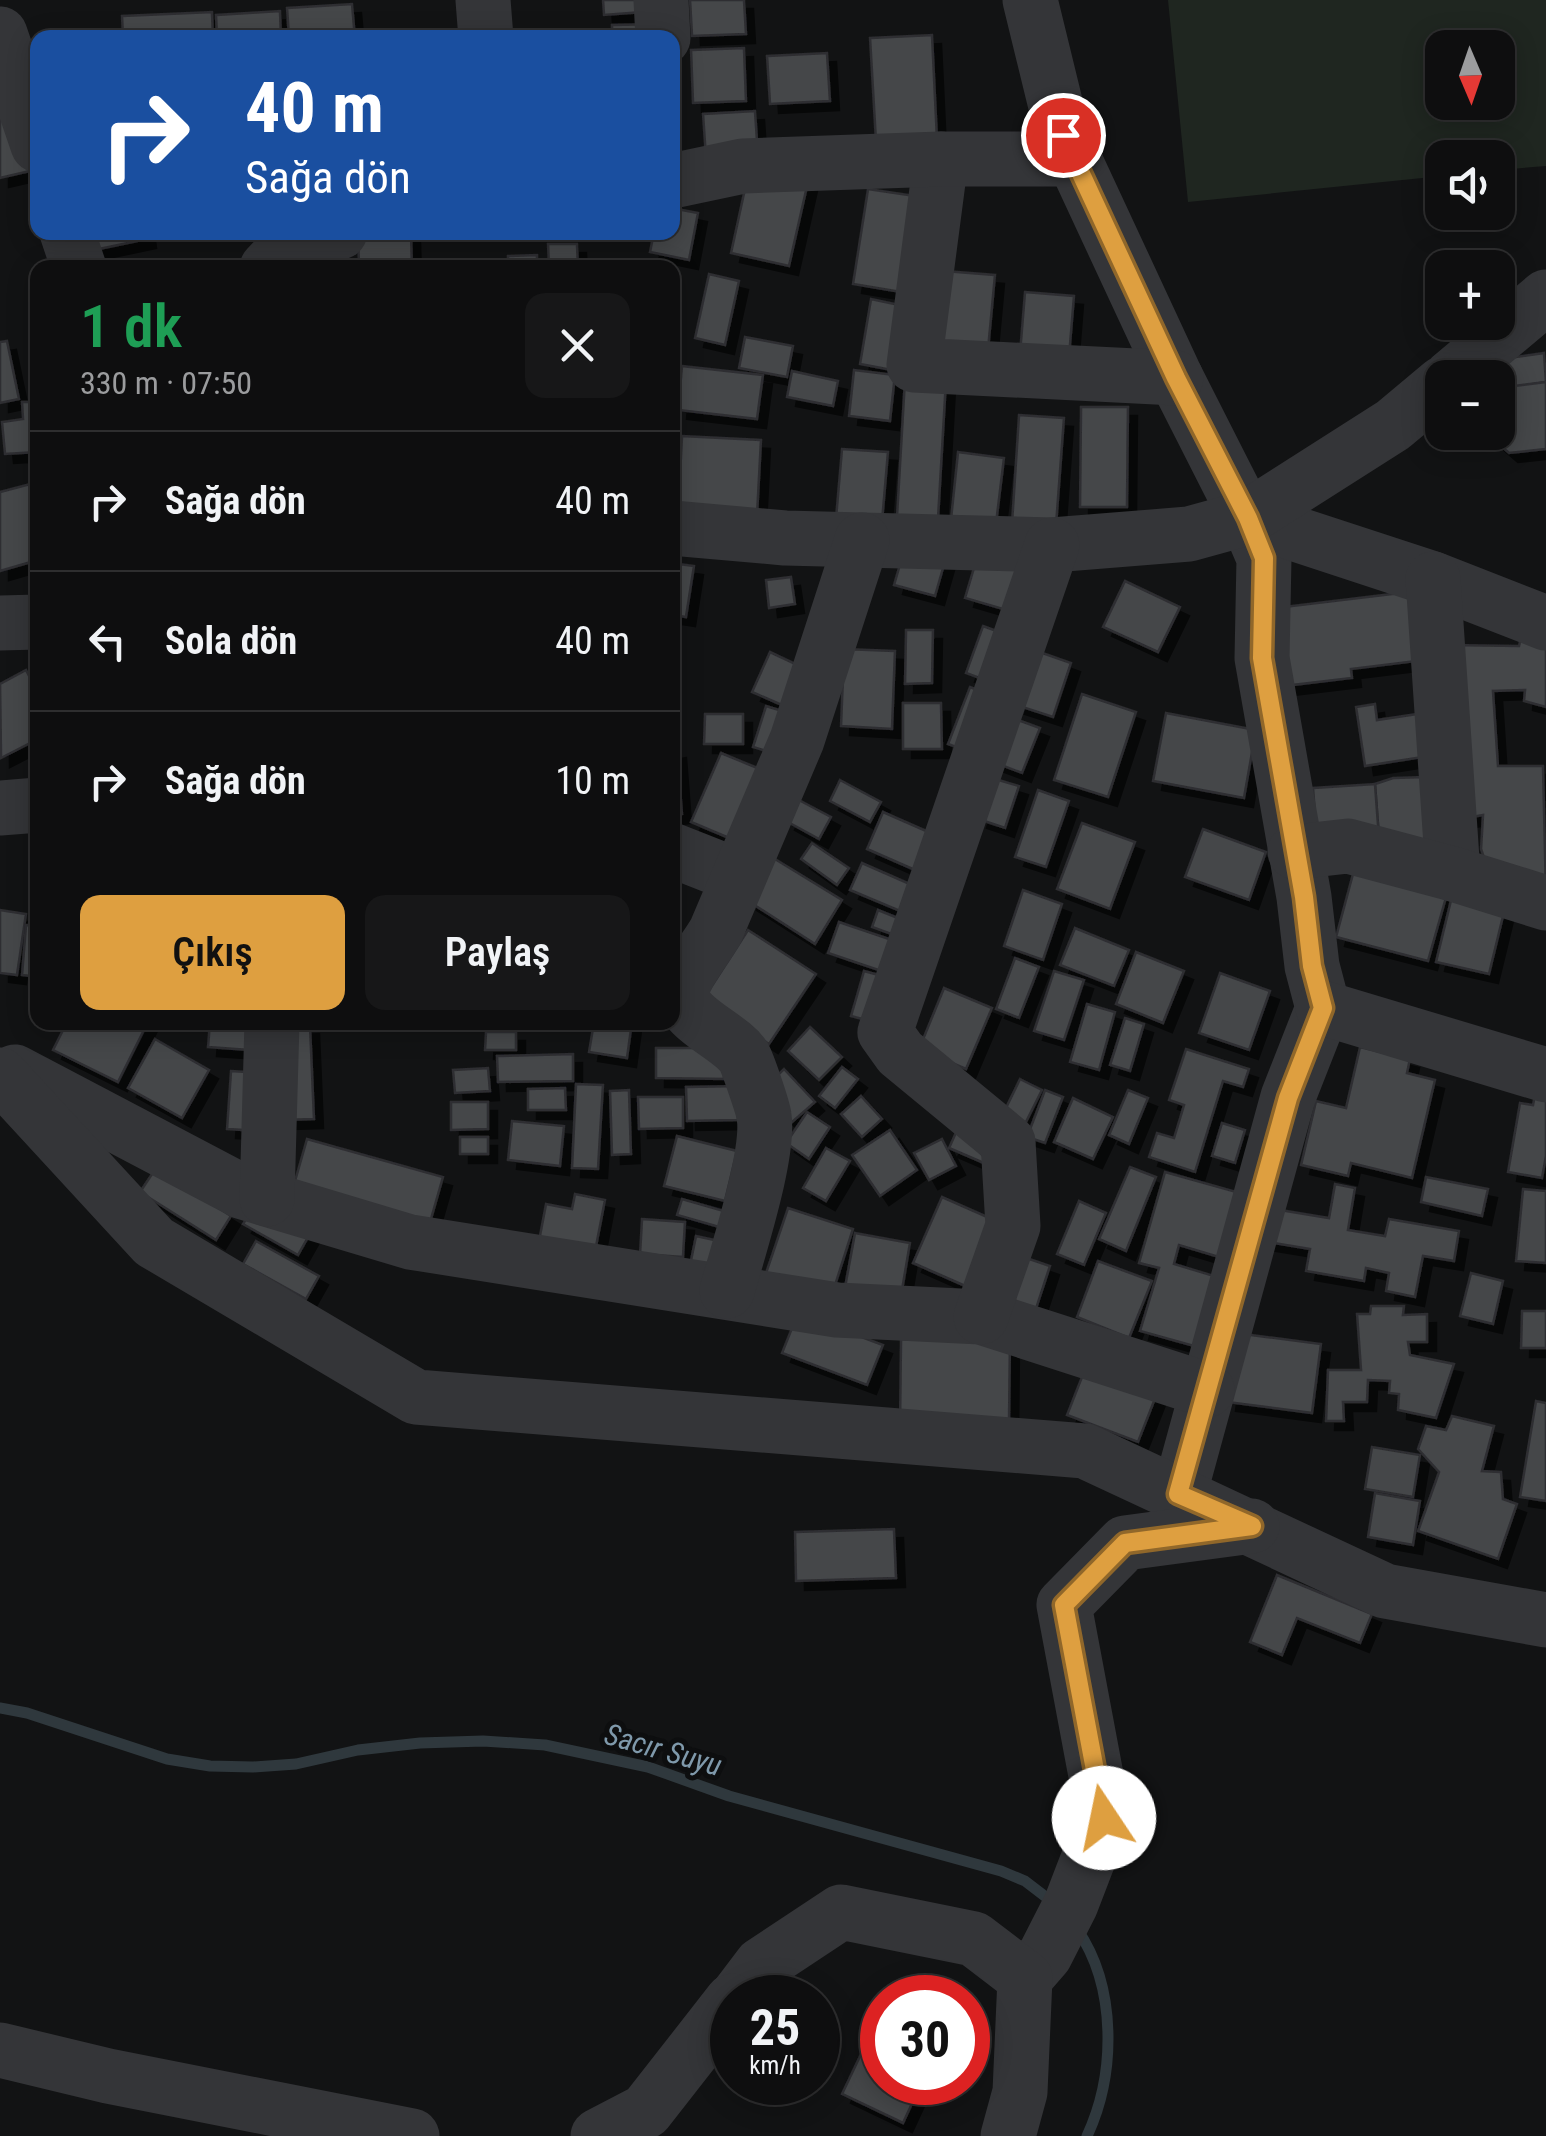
<!DOCTYPE html>
<html lang="tr">
<head>
<meta charset="utf-8">
<style>
  :root { --surface:#0e0e0f; --page:#171718; --text:#f1f3f6; --muted:#9b9c9e; --line:#2e2e2f; --accent:#de9f40 }
  body { margin:0; font-family:"Roboto Condensed",sans-serif; background:var(--page); color:var(--text); height:100vh; display:flex; flex-direction:column; font-size:38px; white-space:nowrap }
  * { box-sizing:border-box; margin:0 }
  p { font-size:32px; color:var(--muted) }
  .icon { flex:none; width:55px; height:55px; fill:none; stroke:currentColor; stroke-width:2; stroke-linecap:round; stroke-linejoin:round }
  .map { position:relative; flex:1; overflow:hidden }
  .side { position:absolute; left:30px; top:260px; width:650px; height:770px; display:flex; flex-direction:column; background:var(--surface); border-radius:20px; box-shadow:0 5px 25px #0003,0 0 0 2px var(--line) }
  .side>* { flex:none }
  .hud { position:absolute; left:30px; top:30px; width:650px; height:210px; border-radius:20px; box-shadow:0 5px 25px #0003,0 0 0 2px var(--line); background:#1a4fa0; color:#fff; overflow:hidden }
  .needle { width:65px; rotate:178deg }
  .tools { position:absolute; left:1425px; top:30px; display:grid; gap:20px }
  .tools a { display:grid; place-items:center; width:90px; height:90px; border-radius:20px; background:var(--surface); box-shadow:0 5px 25px #0003,0 0 0 2px var(--line); font-size:50px }
  .speed { position:absolute; left:710px; top:1975px; display:flex; gap:20px; font-size:50px; font-weight:700; text-align:center }
  .speed>* { display:grid; place-content:center; width:130px; height:130px; border-radius:50%; background:var(--surface); box-shadow:0 5px 25px #0003,0 0 0 2px var(--line); line-height:1 }
  .speed small { font-size:25px; font-weight:400 }
  .speed .limit { border:15px solid #d22; background:#fff; color:#111 }
  .pin { position:absolute; display:grid; place-items:center; width:85px; height:85px; color:#fff; margin:-42px; border:5px solid #fff; border-radius:50%; box-shadow:0 2px 10px #0007 }
  .me { position:absolute; width:110px; margin:-55px; rotate:349deg; stroke-linejoin:round; filter:drop-shadow(0 0 8px #0008) }
  .turn { display:flex; align-items:center; gap:35px; height:210px; padding:0 50px; font-size:45px }
  .turn .icon { width:130px; height:130px; stroke-width:2.5 }
  .turn b { display:block; font-size:70px; line-height:85px }
  .round { display:grid; place-items:center; flex:none; width:105px; height:105px; border-radius:20px; background:var(--page) }
  .overview { display:flex; align-items:center; justify-content:space-between; height:170px; padding:0 50px }
  h1 { font-size:60px; font-weight:600; line-height:75px; color:#1e9e55 }
  .action { display:flex; gap:20px; margin-top:auto; padding:20px 50px }
  .action a { flex:1; height:115px; border-radius:20px; background:var(--accent); color:#111; font-size:40px; font-weight:600; line-height:115px; text-align:center }
  .action a+a { background:var(--page); color:var(--text) }
  ul { padding:0; list-style:none }
  li { display:flex; align-items:center; gap:30px; height:140px; padding:0 50px; border-top:2px solid var(--line) }
  li div { flex:1 }
  li b { display:block; font-size:38px }
  li em { font-style:normal }
  .map>svg:first-child { display:block }
</style>
</head>
<body>
<div class="map">
<svg width="1546" height="2136" viewBox="0 0 1546 2136">
  <defs>
    <filter id="shadow"><feDropShadow dx="9" dy="9" stdDeviation="0" flood-color="#0009"/></filter>
  </defs>
  <rect width="100%" height="100%" fill="#121314"/>
  <!-- pitch -->
  <path fill="#1f2620" fill-rule="evenodd" d="M1168 0H1546V166L1498 170V158H1442V176L1188 202ZM1442 48H1498V102H1442Z"/>
  <g fill="none" stroke-linecap="round" stroke-linejoin="round">
    <!-- stream -->
    <g stroke="#2f383d" stroke-width="11">
      <path d="M0 1708 27 1713 167 1759 210 1766 253 1767 296 1764 358 1750 420 1743 483 1741 545 1745 648 1767 729 1796 1001 1871 1025 1881 1055 1904"/>
      <path d="M1077 1929C1117 1987 1116 2074 1087 2136"/>
    </g>
  </g>
  <!-- building -->
  <g fill="#444649" stroke="#2d2d30" stroke-width="2.5" filter="url(#shadow)">
    <path d="M603 0H657V11L604 15Z"/>
    <path d="M690 0H744L746 34 692 36Z"/>
    <path d="M352 4 355 38H289L287 8Z"/>
    <path d="M280 11 281 38H217L216 15Z"/>
    <path d="M212 12 213 38H123L122 16Z"/>
    <path d="M658 24V38H612V25Z"/>
    <path d="M932 35 937 139 876 142 870 38Z"/>
    <path d="M744 48 746 101 693 103 691 50Z"/>
    <path d="M827 53 830 101 770 104 767 56Z"/>
    <path d="M12 96 30 171 0 178V99Z"/>
    <path d="M755 111 758 155 706 158 703 114Z"/>
    <path d="M749 170 808 182 789 266 731 253Z"/>
    <path d="M868 189 922 197 907 293 853 284Z"/>
    <path d="M672 208 698 213 689 260 650 252 654 232H672Z"/>
    <path d="M81 232H146L147 239 85 252Z"/>
    <path d="M358 232H411L412 268H359Z"/>
    <path d="M548 244H577L578 268H549Z"/>
    <path d="M537 255V268H508V256Z"/>
    <path d="M932 270 995 275 988 350 925 343Z"/>
    <path d="M709 274 739 281 725 345 695 338Z"/>
    <path d="M1025 292 1074 296 1069 357 1020 353Z"/>
    <path d="M871 299 909 307 897 371 860 364Z"/>
    <path d="M745 337 793 346 787 377 739 368Z"/>
    <path d="M7 341 19 399 0 403V342Z"/>
    <path d="M1544 353 1546 382 1507 388 1502 359Z"/>
    <path d="M682 366 763 375 757 419 678 410Z"/>
    <path d="M854 370 895 375 890 421 849 416Z"/>
    <path d="M792 371 838 381 833 406 787 397Z"/>
    <path d="M905 379 946 381 938 519 897 516Z"/>
    <path d="M1546 382V449L1509 453 1494 440 1493 432H1498V388Z"/>
    <path d="M22 402H38V452L5 454 2 422 23 419Z"/>
    <path d="M1081 407H1128L1127 507H1080Z"/>
    <path d="M1019 415 1064 418 1056 526 1012 523Z"/>
    <path d="M682 436 761 440 757 516 678 512Z"/>
    <path d="M842 449 888 452 882 522 836 518Z"/>
    <path d="M958 452 1004 458 996 524 951 519Z"/>
    <path d="M34 483 38 493V560L0 571V492Z"/>
    <path d="M905 547 946 558 935 596 894 585Z"/>
    <path d="M979 551 1027 565 1013 612 965 598Z"/>
    <path d="M672 563 694 566 686 617 672 615Z"/>
    <path d="M791 577 795 604 769 608 766 580Z"/>
    <path d="M1125 581 1180 607 1158 652 1103 627Z"/>
    <path d="M1417 591 1425 660 1351 669 1352 678 1284 686 1275 608Z"/>
    <path d="M983 626 1016 638 998 685 966 673Z"/>
    <path d="M906 630H933L932 683 905 684Z"/>
    <path d="M1521 637 1546 643V707L1524 701 1525 690 1493 691 1498 766H1543L1546 893 1493 885 1481 849 1483 815 1461 819 1451 645 1519 646Z"/>
    <path d="M844 649 895 651 892 729 841 726Z"/>
    <path d="M1034 650 1071 663 1053 717 1016 705Z"/>
    <path d="M770 652 802 667 784 706 752 692Z"/>
    <path d="M26 670 38 693V739L1 758 0 684Z"/>
    <path d="M970 687 998 698 977 755 948 744Z"/>
    <path d="M1082 694 1136 712 1108 797 1054 780Z"/>
    <path d="M903 703H941L942 749H903Z"/>
    <path d="M1375 704 1377 720 1417 714 1423 757 1365 766 1356 707Z"/>
    <path d="M766 706 799 716 786 757 753 747Z"/>
    <path d="M1166 713 1256 730 1244 798 1153 781Z"/>
    <path d="M705 714H743V744H704Z"/>
    <path d="M1010 717 1040 728 1022 773 993 762Z"/>
    <path d="M677 749 682 814 672 815V750Z"/>
    <path d="M721 753 760 769 729 838 691 822Z"/>
    <path d="M1424 777 1427 859 1379 838 1375 784 1393 778Z"/>
    <path d="M992 778 1019 786 1005 828 978 819Z"/>
    <path d="M840 780 881 802 870 822 830 801Z"/>
    <path d="M1375 784 1379 838 1317 842 1313 788Z"/>
    <path d="M1038 790 1069 801 1046 867 1015 857Z"/>
    <path d="M797 799 831 817 819 839 786 821Z"/>
    <path d="M883 812 940 837 924 874 867 849Z"/>
    <path d="M1082 823 1135 842 1110 909 1057 889Z"/>
    <path d="M1203 829 1266 852 1249 900 1185 877Z"/>
    <path d="M812 843 849 868 837 885 801 859Z"/>
    <path d="M775 859 842 900 815 944 748 901Z"/>
    <path d="M862 863 919 888 907 914 850 890Z"/>
    <path d="M1354 870 1447 894 1428 961 1336 937Z"/>
    <path d="M1023 890 1062 904 1043 960 1004 946Z"/>
    <path d="M1452 896 1505 908 1489 974 1436 962Z"/>
    <path d="M0 910 26 914 17 975 0 973Z"/>
    <path d="M878 910 908 922 902 938 872 927Z"/>
    <path d="M839 922 901 943 890 974 828 953Z"/>
    <path d="M26 925 38 926V977L22 975Z"/>
    <path d="M1075 928 1129 950 1114 986 1060 965Z"/>
    <path d="M748 930 816 974 769 1044 702 1001Z"/>
    <path d="M1136 952 1184 971 1163 1023 1116 1004Z"/>
    <path d="M1015 958 1039 967 1019 1018 996 1009Z"/>
    <path d="M864 971 890 978 877 1023 851 1016Z"/>
    <path d="M1054 971 1084 980 1064 1040 1034 1031Z"/>
    <path d="M1220 973 1270 991 1249 1050 1199 1033Z"/>
    <path d="M944 988 992 1008 966 1069 919 1049Z"/>
    <path d="M1087 1004 1115 1012 1099 1070 1070 1062Z"/>
    <path d="M1125 1018 1144 1024 1130 1071 1110 1065Z"/>
    <path d="M67 1022H148L118 1082 53 1050Z"/>
    <path d="M210 1022H264L262 1051 208 1047Z"/>
    <path d="M594 1022H632L627 1058 589 1052Z"/>
    <path d="M310 1025 314 1119 285 1120 281 1027Z"/>
    <path d="M810 1027 842 1057 819 1080 788 1051Z"/>
    <path d="M486 1032H516V1050H485Z"/>
    <path d="M155 1039 209 1070 182 1118 128 1088Z"/>
    <path d="M1360 1047 1410 1059 1407 1073 1435 1080 1412 1178 1351 1163 1348 1176 1301 1165 1316 1101 1346 1108Z"/>
    <path d="M656 1048H724V1079L656 1078Z"/>
    <path d="M1186 1049 1249 1069 1243 1087 1223 1081 1195 1172 1149 1157 1157 1133 1174 1138 1184 1105 1169 1100Z"/>
    <path d="M573 1054V1081L498 1082 497 1056Z"/>
    <path d="M842 1067 858 1079 835 1108 819 1096Z"/>
    <path d="M488 1068 490 1091 455 1093 453 1070Z"/>
    <path d="M784 1069 815 1102 791 1123 761 1091Z"/>
    <path d="M231 1071 264 1073 260 1131 227 1129Z"/>
    <path d="M1020 1079 1042 1090 1025 1124 1003 1114Z"/>
    <path d="M576 1084 603 1085 598 1169 572 1168Z"/>
    <path d="M738 1086V1120L687 1121 686 1087Z"/>
    <path d="M565 1088 566 1110H528V1089Z"/>
    <path d="M629 1090 631 1154 612 1155 610 1091Z"/>
    <path d="M1045 1090 1063 1097 1045 1143 1027 1137Z"/>
    <path d="M1128 1090 1148 1098 1129 1144 1109 1135Z"/>
    <path d="M1535 1094 1546 1096V1156L1542 1178 1508 1172 1520 1103 1533 1105Z"/>
    <path d="M861 1096 882 1119 862 1137 841 1114Z"/>
    <path d="M638 1097H683V1128L639 1129Z"/>
    <path d="M1073 1098 1113 1117 1093 1159 1054 1142Z"/>
    <path d="M451 1102H488V1129L451 1130Z"/>
    <path d="M807 1112 830 1127 809 1159 786 1143Z"/>
    <path d="M512 1121 564 1126 560 1166 508 1160Z"/>
    <path d="M1222 1123 1245 1130 1235 1163 1212 1156Z"/>
    <path d="M958 1128 993 1167 949 1148Z"/>
    <path d="M890 1130 917 1170 880 1196 852 1155Z"/>
    <path d="M677 1136 737 1151 725 1201 664 1186Z"/>
    <rect x="460" y="1137" width="28" height="17"/>
    <path d="M307 1139 443 1177 427 1233 291 1195Z"/>
    <path d="M942 1139 956 1166 929 1180 914 1153Z"/>
    <path d="M826 1148 850 1161 826 1201 803 1188Z"/>
    <path d="M1130 1167 1156 1177 1126 1251 1099 1239Z"/>
    <path d="M156 1168 231 1216 216 1240 140 1192Z"/>
    <path d="M1165 1172 1251 1196 1232 1261 1179 1245 1174 1264 1221 1278 1201 1348 1140 1331 1159 1268 1139 1263Z"/>
    <path d="M1426 1177 1488 1189 1482 1216 1421 1202Z"/>
    <path d="M1335 1184 1355 1188 1348 1230 1385 1236 1389 1219 1459 1231 1454 1261 1423 1256 1415 1297 1386 1291 1389 1273 1366 1268 1364 1281 1306 1271 1310 1249 1256 1240 1262 1207 1329 1218Z"/>
    <path d="M1523 1189 1546 1191V1263L1516 1261Z"/>
    <path d="M575 1194 605 1200 594 1257 538 1246 546 1204 572 1209Z"/>
    <path d="M942 1197 1001 1223 972 1289 913 1263Z"/>
    <path d="M682 1199 724 1211 719 1227 677 1215Z"/>
    <path d="M1079 1201 1106 1213 1084 1265 1057 1254Z"/>
    <path d="M256 1202 311 1232 298 1255 243 1224Z"/>
    <path d="M788 1208 853 1229 831 1298 765 1276Z"/>
    <path d="M642 1219 685 1222 683 1257 640 1254Z"/>
    <path d="M855 1233 910 1243 899 1308 843 1298Z"/>
    <path d="M696 1236 724 1242 718 1275 689 1270Z"/>
    <path d="M256 1241 319 1276 306 1299 243 1264Z"/>
    <path d="M1015 1254 1050 1266 1034 1315 998 1303Z"/>
    <path d="M1098 1261 1152 1281 1129 1338 1077 1317Z"/>
    <path d="M1471 1273 1503 1281 1493 1324 1460 1316Z"/>
    <path d="M1371 1306H1404L1403 1315 1427 1314V1342H1408L1410 1355 1454 1364 1436 1418 1398 1410 1399 1394 1389 1393 1390 1381 1368 1380 1367 1402H1343L1344 1421H1326L1328 1370H1361L1357 1314H1370Z"/>
    <path d="M1522 1311H1546V1348H1521Z"/>
    <path d="M798 1313 883 1345 867 1385 782 1353Z"/>
    <path d="M1236 1333 1321 1344 1312 1413 1227 1402Z"/>
    <path d="M901 1339 1010 1340 1009 1424 900 1423Z"/>
    <path d="M1089 1359 1160 1386 1138 1442 1067 1415Z"/>
    <path d="M1536 1401 1546 1403V1501L1520 1497Z"/>
    <path d="M1452 1416 1494 1426 1482 1471 1501 1472 1503 1499 1517 1504 1498 1559 1418 1531 1439 1472 1418 1449 1426 1426 1446 1430Z"/>
    <path d="M1372 1447 1420 1455 1413 1497 1365 1489Z"/>
    <path d="M1375 1493 1420 1501 1413 1545 1368 1537Z"/>
    <path d="M894 1529 896 1578 796 1581 795 1532Z"/>
    <path d="M1277 1575 1372 1614 1360 1643 1297 1618 1282 1655 1250 1642Z"/>
    <path d="M862 2052 882 2061V2082H922L903 2123 842 2094Z"/>
  </g>
  <g fill="none" stroke-linecap="round" stroke-linejoin="round">
    <!-- minor -->
    <g stroke="#343538" stroke-width="55">
      <path d="M483 0 486 38"/>
      <path d="M661 0 663 38"/>
      <path d="M1030 0 1063 135 1176 378 1247 518 1264 558 1262 658 1304 897 1312 966 1323 1008 1288 1097 1179 1495"/>
      <path d="M0 34 38 145"/>
      <path d="M941 159 914 365 1176 378"/>
      <path d="M672 181 743 166 941 159H1075"/>
      <path d="M67 232 79 268"/>
      <path d="M267 268 284 250 340 232"/>
      <path d="M1450 378 1546 297"/>
      <path d="M1247 518 1433 579 1546 623"/>
      <path d="M672 528 785 538 1052 545 1189 534 1247 518 1393 425 1442 384"/>
      <path d="M1433 579 1453 874"/>
      <path d="M0 623 38 622"/>
      <path d="M0 808 38 805"/>
      <path d="M672 850 738 876"/>
      <path d="M1295 852 1348 846 1453 874 1546 903"/>
      <path d="M1323 1008 1546 1075"/>
      <path d="M15 1072 243 1192 410 1242 837 1310 981 1317 1207 1390"/>
      <path d="M0 1075 154 1242 416 1397 1085 1451 1385 1591 1546 1620"/>
      <path d="M267 1199 272 1022"/>
      <path d="M727 1291C738 1250 770 1154 764 1116 763 1108 748 1064 744 1057 731 1036 680 1018 682 992 684 974 706 949 716 931L797 740 862 540"/>
      <path d="M981 1317 1013 1226 1008 1142 900 1053 885 1032 1052 545"/>
      <path d="M1025 1978 1045 1955 1071 1904 1104 1818 1064 1605 1125 1543 1252 1526"/>
      <path d="M736 1998 761 1965 841 1912 974 1939 1025 1978 1020 2092 1008 2136"/>
      <path d="M0 2050 108 2076 412 2136"/>
      <path d="M598 2136 646 2111 732 2001"/>
    </g>
  </g>
  <g fill="none" stroke-linecap="round" stroke-linejoin="round">
    <!-- route casing -->
    <g stroke="#90672a" stroke-width="25">
      <path id="route" d="M1063 135 1176 378 1248 518 1264 558 1262 658 1304 897 1312 966 1323 1008 1288 1098 1178 1494 1252 1526 1125 1543 1064 1605 1104 1818"/>
    </g>
    <!-- route -->
    <use href="#route" stroke="#de9f40" stroke-width="18"/>
  </g>
  <g text-anchor="middle" stroke-width="10" stroke-linejoin="round" paint-order="stroke">
    <!-- water labels -->
    <g font-size="30" font-style="italic" fill="#7f99ab" stroke="#0d0e0f">
      <text transform="translate(663 1750) rotate(16)" y="10">Sacır Suyu</text>
    </g>
  </g>
</svg>
<div class="tools">
<a><svg class="needle" viewBox="-14 -14 28 28"><path d="M0-13l5 13h-10z" fill="#e53935"/><path d="M0 13l5-13h-10z" fill="#9b9c9e"/></svg></a>
<a><svg class="icon" aria-label="sound" viewBox="0 0 24 24"><path d="M4 9h4l5-4v14l-5-4H4zM17 9q2 3 0 6"/></svg></a>
<a>+</a>
<a>−</a>
</div>
<div class="speed"><div>25<small>km/h</small></div><div class="limit">30</div></div>
<div class="pin" style="left:1063px;top:135px;background:#d93025"><svg class="icon" aria-label="arrive" viewBox="0 0 24 24"><path d="M6 21V4h12l-3 4 3 4H6"/></svg></div>
<svg class="me" style="left:1104px;top:1818px" viewBox="-20 -20 40 40"><circle r="19" fill="#fff"/><path d="M0-13L10 11 0 6-10 11z" fill="#de9f40"/></svg>
<div class="hud">
<div class="turn"><svg class="icon" aria-label="right" viewBox="0 0 24 24"><path d="M7 20v-9h11M14 6l5 5-5 5"/></svg><div><b>40 m</b>Sağa dön</div></div>
</div>
<section class="side">
<div class="overview"><div><h1>1 dk</h1><p>330 m · 07:50</p></div><a class="round"><svg class="icon" aria-label="close" viewBox="0 0 24 24"><path d="M6 6l12 12M18 6L6 18"/></svg></a></div>
<ul>
<li><svg class="icon" aria-label="right" viewBox="0 0 24 24"><path d="M7 20v-9h11M14 6l5 5-5 5"/></svg><div><b>Sağa dön</b></div><em>40 m</em></li>
<li><svg class="icon" aria-label="left" viewBox="0 0 24 24"><path d="M17 20v-9H6M10 6l-5 5 5 5"/></svg><div><b>Sola dön</b></div><em>40 m</em></li>
<li><svg class="icon" aria-label="right" viewBox="0 0 24 24"><path d="M7 20v-9h11M14 6l5 5-5 5"/></svg><div><b>Sağa dön</b></div><em>10 m</em></li>
</ul>
<div class="action"><a>Çıkış</a><a>Paylaş</a></div>
</section>
</div>
</body>
</html>
